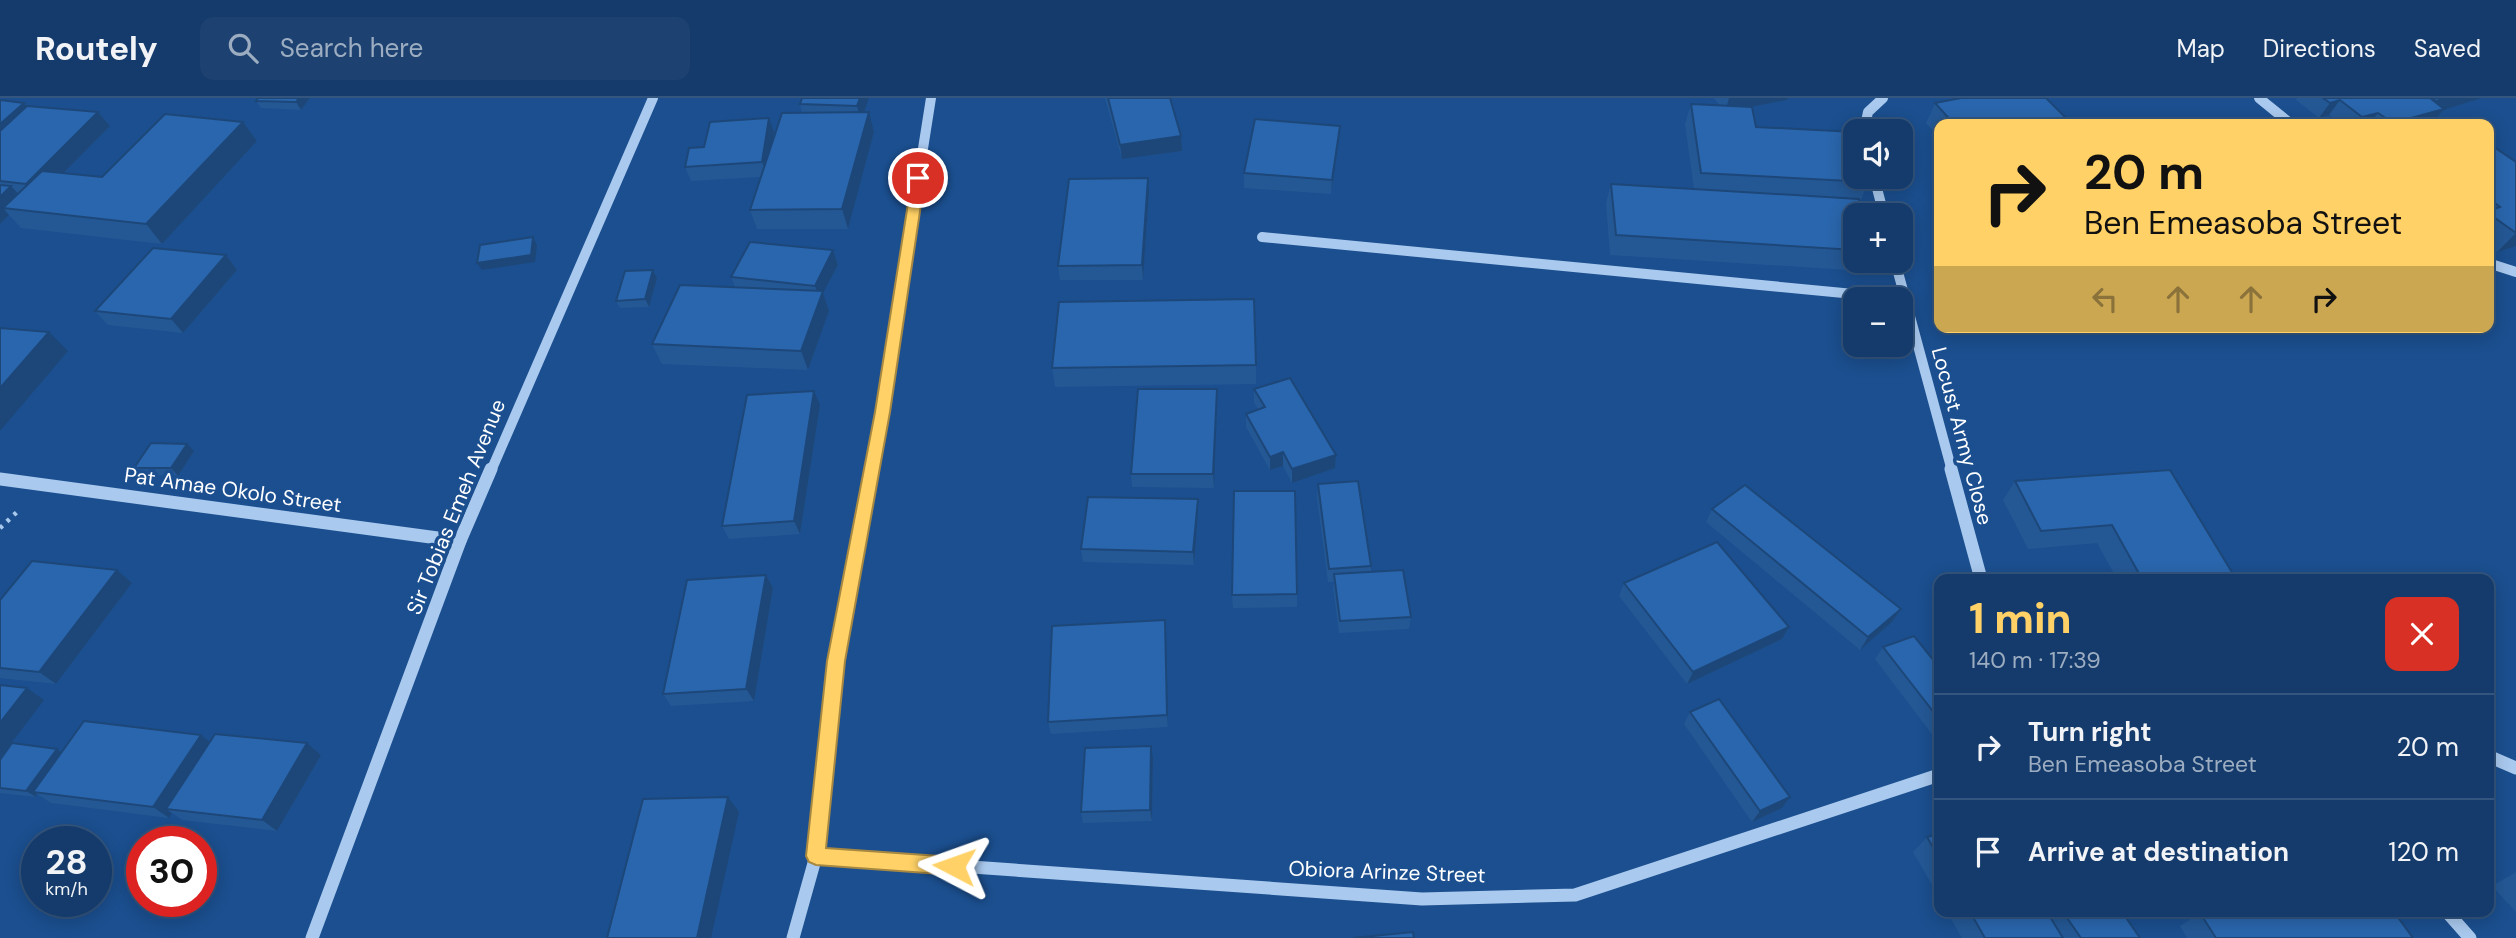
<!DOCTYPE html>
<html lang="en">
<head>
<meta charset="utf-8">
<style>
  :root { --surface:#143b6b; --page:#1d4271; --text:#f1f3f6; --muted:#9dadc1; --line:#33557e; --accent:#ffd166 }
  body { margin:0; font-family:"DM Sans",sans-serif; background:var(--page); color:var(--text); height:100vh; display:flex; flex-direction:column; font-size:26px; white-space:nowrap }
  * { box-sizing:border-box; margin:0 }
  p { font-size:23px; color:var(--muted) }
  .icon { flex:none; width:38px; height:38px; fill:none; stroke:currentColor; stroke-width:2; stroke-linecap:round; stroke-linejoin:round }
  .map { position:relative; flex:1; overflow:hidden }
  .panel { position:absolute; left:1934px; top:476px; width:560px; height:343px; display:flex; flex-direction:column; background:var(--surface); border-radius:14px; box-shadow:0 4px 18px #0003,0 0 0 2px var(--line) }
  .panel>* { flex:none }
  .top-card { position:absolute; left:1934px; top:21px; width:560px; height:214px; border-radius:14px; box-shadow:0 4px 18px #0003,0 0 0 2px var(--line); background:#ffd166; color:#111; overflow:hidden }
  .fabs { position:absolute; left:1843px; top:21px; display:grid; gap:14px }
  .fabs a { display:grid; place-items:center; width:70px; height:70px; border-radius:14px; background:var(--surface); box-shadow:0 4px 18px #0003,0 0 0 2px var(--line); font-size:35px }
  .speed { position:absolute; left:21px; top:728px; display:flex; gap:14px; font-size:35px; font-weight:700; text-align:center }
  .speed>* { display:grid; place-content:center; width:91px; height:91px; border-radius:50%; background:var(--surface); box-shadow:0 4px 18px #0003,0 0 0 2px var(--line); line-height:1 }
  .speed small { font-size:18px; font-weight:400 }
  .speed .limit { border:10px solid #d22; background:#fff; color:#111 }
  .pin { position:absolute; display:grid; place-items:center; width:60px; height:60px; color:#fff; margin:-30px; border:4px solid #fff; border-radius:50%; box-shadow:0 2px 7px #0007 }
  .me { position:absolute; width:77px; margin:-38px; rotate:274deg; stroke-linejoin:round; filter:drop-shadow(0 0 5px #0008) }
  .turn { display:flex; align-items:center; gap:24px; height:147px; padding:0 35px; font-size:32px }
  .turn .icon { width:91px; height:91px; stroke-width:2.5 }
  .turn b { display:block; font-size:49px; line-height:60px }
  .lanes { display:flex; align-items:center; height:66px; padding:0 35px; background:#0003; justify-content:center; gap:35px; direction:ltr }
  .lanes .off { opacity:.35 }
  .round { display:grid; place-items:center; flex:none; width:74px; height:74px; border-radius:14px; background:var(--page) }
  .head { display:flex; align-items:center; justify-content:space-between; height:119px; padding:0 35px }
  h1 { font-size:42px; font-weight:800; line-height:52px; color:var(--accent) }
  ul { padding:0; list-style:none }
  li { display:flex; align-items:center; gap:21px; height:105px; padding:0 35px; border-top:2px solid var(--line) }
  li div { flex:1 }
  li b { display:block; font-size:26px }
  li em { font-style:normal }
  header { display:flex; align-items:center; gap:42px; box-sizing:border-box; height:98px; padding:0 35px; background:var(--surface); border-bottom:2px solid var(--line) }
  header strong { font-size:33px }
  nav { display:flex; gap:38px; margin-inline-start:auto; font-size:24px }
  .search { width:490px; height:63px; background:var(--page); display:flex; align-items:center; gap:18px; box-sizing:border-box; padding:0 24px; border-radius:14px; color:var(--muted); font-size:26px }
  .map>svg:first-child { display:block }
</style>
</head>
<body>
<header>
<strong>Routely</strong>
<div class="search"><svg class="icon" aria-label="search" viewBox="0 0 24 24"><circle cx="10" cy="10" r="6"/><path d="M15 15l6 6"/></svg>Search here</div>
<nav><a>Map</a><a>Directions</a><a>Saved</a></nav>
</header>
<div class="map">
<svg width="2516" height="840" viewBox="0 0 2516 840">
  <rect width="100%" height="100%" fill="#1b4f8f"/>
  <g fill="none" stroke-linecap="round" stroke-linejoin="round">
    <!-- path -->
    <path stroke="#a9c9ee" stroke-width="4.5" stroke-dasharray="3.5 6" stroke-linecap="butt" d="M0 430 17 414"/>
    <!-- minor-far1 -->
    <g stroke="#a9c9ee" stroke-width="10">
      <path d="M2259 0 2291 26"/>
      <path d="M1864 33 1868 14 1883 0"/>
      <path d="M1874 79 1884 117"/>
      <path d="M1262 139 1906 201"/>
      <path d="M1895 163 1952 373"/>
      <path d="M2488 165 2516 174"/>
      <path d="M491 373 653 0"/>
      <path d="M872 373 931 0"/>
    </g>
    <!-- minor -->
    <g stroke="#a9c9ee" stroke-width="13">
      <path d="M1951 371 1981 481"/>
      <path d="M0 381 460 443"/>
      <path d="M2488 658 2516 670"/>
      <path d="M816 758 1422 801 1575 797 1939 677"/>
      <path d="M2447 814 2470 840"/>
      <path d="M312 840 460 443 491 371"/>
      <path d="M793 840 816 758 836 563 872 371"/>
    </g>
  </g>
  <!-- wall -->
  <g fill="#245895">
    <path d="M310 0 301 12 261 10 256 3Z"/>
    <path d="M869 0 864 14 874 34 848 131H757L750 112 761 79 691 83 685 69 704 49 769 20 774 34 772 45 802 15 800 6Z"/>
    <path d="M1105 0H1170L1181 38 1182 53 1122 61Z"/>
    <path d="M1714 0H1788L1787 2 1748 9 1756 29 1868 84 1855 117V163H1868L1863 173 1610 157 1606 105 1611 86 1694 91 1685 26 1691 6 1720 8Z"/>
    <path d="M2297 0H2482L2443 12 2433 25 2429 26H2342L2329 17 2319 20 2296 2Z"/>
    <path d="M0 2 24 5 27 8 98 14 110 28 64 75 102 79 243 24 257 43 162 146 21 130 9 117 0 126Z"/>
    <path d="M1935 5 2072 26H1939V39L1926 25Z"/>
    <path d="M1340 28 1339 42 1331 96 1244 90V75Z"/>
    <path d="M2488 45 2516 64V148L2497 154 2488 148Z"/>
    <path d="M1149 95 1143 182H1060L1058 168Z"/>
    <path d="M833 152 838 167 823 195 829 213 808 272 662 266 652 246 735 189 731 179Z"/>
    <path d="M226 157 237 172 183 235 108 227 95 213Z"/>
    <path d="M653 172 657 180 649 209 620 210 616 203Z"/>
    <path d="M1256 267V286L1055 289 1052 270Z"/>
    <path d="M1254 291 1336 357 1335 370 1292 385 1283 368 1270 372 1246 329V316L1258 311 1254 305Z"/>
    <path d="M1217 305 1214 390 1132 389 1131 376Z"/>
    <path d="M820 307 800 436 729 441 722 428Z"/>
    <path d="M194 353 178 378 142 377 134 370Z"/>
    <path d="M2015 383 2236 481H2117L2097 445 2028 451 2003 402Z"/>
    <path d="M1318 386 1371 468V474L1411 519 1409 531 1339 535 1333 489 1334 484H1328L1317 400Z"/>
    <path d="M1198 401V414L1194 467 1083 464 1081 451Z"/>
    <path d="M1712 411 1901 511 1892 524 1860 552 1706 424Z"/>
    <path d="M766 477 773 490 754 603 671 608 663 596Z"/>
    <path d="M132 485 56 586 0 580V502Z"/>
    <path d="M1624 485 1789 529 1782 541 1687 586 1619 498Z"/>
    <path d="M1297 496V509L1233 510 1232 497Z"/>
    <path d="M1165 522 1168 629 1051 636 1048 624Z"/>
    <path d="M1883 549 1939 569V643H1937L1875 561Z"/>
    <path d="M1690 614 1790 699 1782 710 1752 724 1684 626Z"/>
    <path d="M201 637 209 644 307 645 321 657 277 733 182 722 172 715 169 720 51 705 37 696 36 699 0 695V662L57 651 62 654Z"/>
    <path d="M1153 660 1152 723 1083 725 1081 714Z"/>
    <path d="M1939 736V799L1913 754 1927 739Z"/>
    <path d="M2516 774V814L2492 788Z"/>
    <path d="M1947 814H2122L2140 840H1962Z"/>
    <path d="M2200 815 2413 840H2187L2180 828Z"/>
  </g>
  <!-- shaded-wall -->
  <g fill="#1d4779">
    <path d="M299 0H310L301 12 296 4Z"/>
    <path d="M860 0H869L861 23 857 8Z"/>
    <path d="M1729 0H1788L1787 2 1725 14Z"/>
    <path d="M2446 0H2482L2443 12 2433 25 2429 26H2392L2426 16 2436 3Z"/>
    <path d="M2340 2 2329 17 2319 20 2330 5Z"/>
    <path d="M24 5 36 19 0 52V26Z"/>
    <path d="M98 14 110 28 39 100 26 86Z"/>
    <path d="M869 14 874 34 848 131 842 111Z"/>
    <path d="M2378 15 2369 26H2357L2362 19Z"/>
    <path d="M769 20 774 34 767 78 762 64Z"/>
    <path d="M243 24 257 43 162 146 146 126Z"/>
    <path d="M1340 28 1339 42 1331 96 1332 82Z"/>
    <path d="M1181 38 1182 53 1122 61 1120 47Z"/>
    <path d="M1148 80 1149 95 1143 182 1142 167Z"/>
    <path d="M11 88 24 102 3 110 9 117 0 126V99Z"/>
    <path d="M2516 135V148L2497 154Z"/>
    <path d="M533 139 537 147 535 164 482 172 477 165Z"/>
    <path d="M833 152 838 167 823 195 829 213 808 272 801 253 820 202 815 188Z"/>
    <path d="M226 157 237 172 183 235 171 221Z"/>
    <path d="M653 172 657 180 649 209 645 201Z"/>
    <path d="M49 234 68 253 0 333V290Z"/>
    <path d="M1217 291V305L1214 390 1213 376Z"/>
    <path d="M814 293 820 307 800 436 794 423Z"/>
    <path d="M187 346 194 353 178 378 171 370Z"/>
    <path d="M1283 354V368L1270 372V359Z"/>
    <path d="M1336 357 1335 370 1292 385V371Z"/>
    <path d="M1198 401V414L1194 467 1193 454Z"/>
    <path d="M117 472 132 485 56 586 39 574Z"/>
    <path d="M766 477 773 490 754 603 746 591Z"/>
    <path d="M1901 511 1892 524 1860 552 1868 539Z"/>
    <path d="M1165 522 1166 534 1168 629 1167 617Z"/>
    <path d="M1789 529 1782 541 1687 586 1693 574Z"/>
    <path d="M27 590 44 602 0 660V625Z"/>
    <path d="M201 637 216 649 166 711 172 715 169 720 153 709Z"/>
    <path d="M307 645 321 657 277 733 262 722Z"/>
    <path d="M1151 648 1153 660 1152 723 1150 712Z"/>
    <path d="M57 651 66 657 33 694 37 696 36 699 26 693Z"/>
    <path d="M728 699 739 714 711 840H697Z"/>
    <path d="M1790 699 1782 710 1752 724 1760 713Z"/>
  </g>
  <!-- building -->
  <g fill="#2a66ad" stroke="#1d4779" stroke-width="2">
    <path d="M258 0H299L296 4 256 3Z"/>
    <path d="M802 0H860L857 8 800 6Z"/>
    <path d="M1108 0H1170L1181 38 1120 47Z"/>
    <path d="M1961 0H2046L2072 26H1954L1935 5Z"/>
    <path d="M2323 0H2430L2444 11 2393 25 2378 15 2362 19 2340 2 2330 5Z"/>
    <path d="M2432 0H2446L2436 3Z"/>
    <path d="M0 2 24 5 0 26Z"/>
    <path d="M1691 6 1752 9 1756 29 1855 34V79H1867L1868 84 1701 75Z"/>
    <path d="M27 8 98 14 26 86 0 83V33Z"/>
    <path d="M869 14 842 111 750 112 782 15Z"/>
    <path d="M165 16 243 24 146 126 3 110 42 73 102 79Z"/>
    <path d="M769 20 762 64 685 69 689 50 704 49 710 24Z"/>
    <path d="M1255 21 1340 28 1332 82 1244 75Z"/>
    <path d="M2488 45 2516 64V135L2488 115V113L2500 109 2488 100Z"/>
    <path d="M1148 80 1142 167 1058 168 1069 81Z"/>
    <path d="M1611 86 1859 101 1863 117H1855V152L1616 137Z"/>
    <path d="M0 87 11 88 0 99Z"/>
    <path d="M533 139 531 157 477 165 480 147Z"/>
    <path d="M750 144 833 152 815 188 731 179Z"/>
    <path d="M153 150 226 157 171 221 95 213Z"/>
    <path d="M653 172 645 201 616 203 625 173Z"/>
    <path d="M680 187 823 193 801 253 652 246Z"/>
    <path d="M1254 201 1256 267 1052 270 1059 204Z"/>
    <path d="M0 230 49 234 0 290Z"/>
    <path d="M1290 280 1336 357 1292 371 1283 354 1270 359 1246 316 1265 309 1254 291Z"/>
    <path d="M1138 291H1217L1213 376H1131Z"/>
    <path d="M814 293 794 423 722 428 747 297Z"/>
    <path d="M151 345 187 346 171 370H134Z"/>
    <path d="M2170 372 2236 481H2142L2112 427 2041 433 2015 383Z"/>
    <path d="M1358 383 1371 468 1329 471 1318 386Z"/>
    <path d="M1745 387 1901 511 1868 539 1712 411Z"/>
    <path d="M1234 393H1295L1297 496 1232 497Z"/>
    <path d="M1088 399 1198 401 1193 454 1081 451Z"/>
    <path d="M1717 444 1789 529 1693 574 1624 485Z"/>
    <path d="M32 463 117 472 39 574 0 570V502Z"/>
    <path d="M1403 472 1411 519 1340 523 1334 476Z"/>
    <path d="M766 477 746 591 663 596 687 482Z"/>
    <path d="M1165 522 1167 617 1048 624 1052 528Z"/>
    <path d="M1914 538 1939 569V621L1883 549Z"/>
    <path d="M0 587 27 590 0 625Z"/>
    <path d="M1719 601 1790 699 1760 713 1690 614Z"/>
    <path d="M84 623 201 637 153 709 33 694Z"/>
    <path d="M215 636 307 645 262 722 166 711Z"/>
    <path d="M12 645 57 651 26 693 0 690V662Z"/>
    <path d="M1151 648 1150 712 1081 714 1085 650Z"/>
    <path d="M728 699 697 840H607L643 701Z"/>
    <path d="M1939 736V760L1927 739Z"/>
    <path d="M1970 814H2047L2063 840H1985Z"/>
    <path d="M2063 814H2122L2140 840H2081Z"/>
    <path d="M2204 814H2394L2413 840H2216L2200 815Z"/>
    <path d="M1413 834 1414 840H1353Z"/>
  </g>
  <!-- route -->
  <path fill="#ffd166" stroke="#a68842" stroke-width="2" d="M918 76 925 80 890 314 845 563 826 750 954 759 960 762 963 768 960 774 954 777 816 767 809 764 806 758 827 563 875 314 912 80Z"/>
  <g text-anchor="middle" stroke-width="7" stroke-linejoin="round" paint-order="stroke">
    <!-- street labels -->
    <g font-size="21" fill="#fff" stroke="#1b4f8f">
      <text transform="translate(1962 338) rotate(75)" y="7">Locust Army Close</text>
      <text transform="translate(233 392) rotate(8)" y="7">Pat Amae Okolo Street</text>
      <text transform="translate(456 409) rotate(-68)" y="7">Sir Tobias Emeh Avenue</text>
      <text transform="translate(1387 774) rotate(2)" y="7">Obiora Arinze Street</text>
    </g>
  </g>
</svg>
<div class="fabs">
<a><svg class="icon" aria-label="sound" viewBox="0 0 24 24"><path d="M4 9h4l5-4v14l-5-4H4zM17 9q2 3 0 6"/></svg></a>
<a>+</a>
<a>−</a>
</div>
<div class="speed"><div>28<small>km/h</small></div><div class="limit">30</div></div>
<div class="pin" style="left:918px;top:80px;background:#d93025"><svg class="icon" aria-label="arrive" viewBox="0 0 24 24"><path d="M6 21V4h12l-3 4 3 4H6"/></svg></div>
<svg class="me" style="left:954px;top:768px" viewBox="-20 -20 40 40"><path d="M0-17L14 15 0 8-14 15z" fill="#ffd166" stroke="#fff" stroke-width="4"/></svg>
<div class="top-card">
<div class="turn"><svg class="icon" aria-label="right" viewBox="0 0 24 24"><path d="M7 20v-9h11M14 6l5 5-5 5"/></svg><div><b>20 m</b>Ben Emeasoba Street</div></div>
<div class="lanes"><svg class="icon off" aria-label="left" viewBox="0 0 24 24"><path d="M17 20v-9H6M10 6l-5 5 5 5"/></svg><svg class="icon off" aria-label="ahead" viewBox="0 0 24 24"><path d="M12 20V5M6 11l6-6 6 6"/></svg><svg class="icon off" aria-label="ahead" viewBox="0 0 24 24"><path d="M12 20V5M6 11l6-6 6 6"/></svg><svg class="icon" aria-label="right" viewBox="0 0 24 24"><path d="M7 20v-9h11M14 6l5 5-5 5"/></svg></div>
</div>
<section class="panel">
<div class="head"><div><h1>1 min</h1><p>140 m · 17:39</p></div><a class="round" style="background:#d93025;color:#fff"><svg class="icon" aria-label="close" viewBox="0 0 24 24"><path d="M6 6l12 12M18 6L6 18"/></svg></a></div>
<ul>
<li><svg class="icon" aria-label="right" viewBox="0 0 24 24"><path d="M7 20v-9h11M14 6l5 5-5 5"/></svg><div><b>Turn right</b><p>Ben Emeasoba Street</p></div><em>20 m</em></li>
<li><svg class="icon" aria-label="arrive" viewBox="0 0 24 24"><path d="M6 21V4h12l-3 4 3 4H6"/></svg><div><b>Arrive at destination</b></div><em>120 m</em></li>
</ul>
</section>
</div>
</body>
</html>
